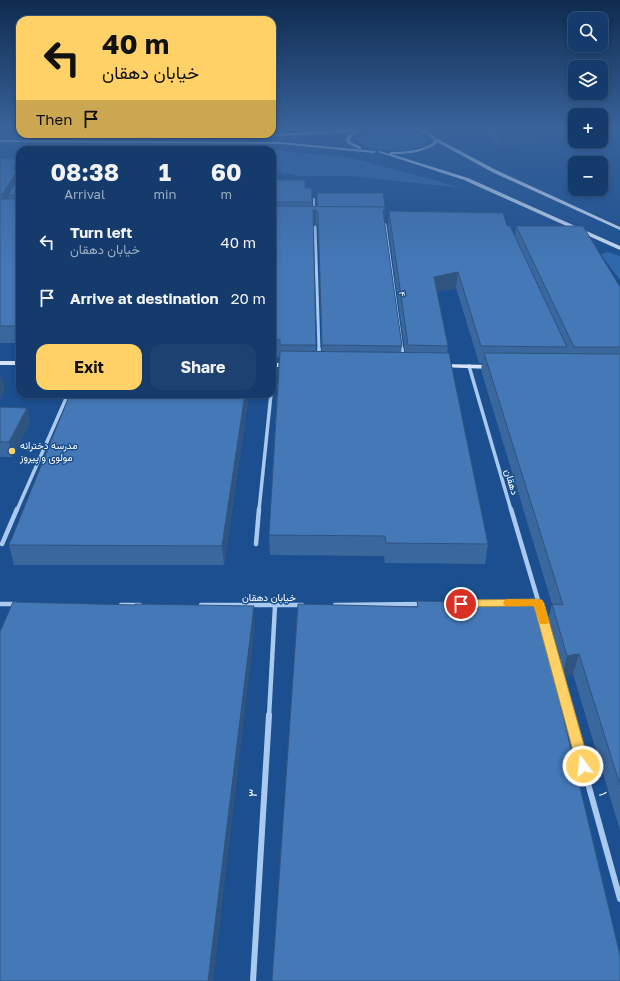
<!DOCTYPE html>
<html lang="en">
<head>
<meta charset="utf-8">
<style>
  :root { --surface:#143b6b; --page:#1d4271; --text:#f1f3f6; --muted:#9dadc1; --line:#33557e; --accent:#ffd166 }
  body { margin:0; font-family:"Golos Text",Vazirmatn,sans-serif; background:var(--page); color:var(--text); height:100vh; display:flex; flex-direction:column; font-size:15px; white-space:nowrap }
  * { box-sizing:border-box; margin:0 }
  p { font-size:13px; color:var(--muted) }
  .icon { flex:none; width:22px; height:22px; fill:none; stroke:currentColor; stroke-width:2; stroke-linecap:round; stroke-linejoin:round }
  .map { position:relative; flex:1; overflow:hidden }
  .sheet { position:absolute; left:16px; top:146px; width:260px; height:252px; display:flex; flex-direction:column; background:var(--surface); border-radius:12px; box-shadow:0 2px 6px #0003,0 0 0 1px var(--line) }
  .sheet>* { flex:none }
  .guide { position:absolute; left:16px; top:16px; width:260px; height:122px; border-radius:12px; box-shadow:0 2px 6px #0003,0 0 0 1px var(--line); background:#ffd166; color:#111; overflow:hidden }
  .controls { position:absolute; left:568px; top:12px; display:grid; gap:8px }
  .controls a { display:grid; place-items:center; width:40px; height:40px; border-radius:8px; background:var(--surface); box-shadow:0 2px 6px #0003,0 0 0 1px var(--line); font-size:20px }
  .pin { position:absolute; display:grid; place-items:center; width:34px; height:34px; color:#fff; margin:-17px; border:2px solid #fff; border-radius:50%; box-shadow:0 1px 4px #0007 }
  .me { position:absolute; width:44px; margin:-22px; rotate:345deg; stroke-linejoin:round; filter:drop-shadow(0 0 3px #0008) }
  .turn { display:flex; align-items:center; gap:14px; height:84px; padding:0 20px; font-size:18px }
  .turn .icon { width:52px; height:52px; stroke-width:2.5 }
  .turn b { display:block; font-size:28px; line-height:34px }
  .then { display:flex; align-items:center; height:38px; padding:0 20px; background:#0003; gap:8px; font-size:15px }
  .eta { display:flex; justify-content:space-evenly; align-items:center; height:68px; text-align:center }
  .eta b { font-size:24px; font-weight:700; line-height:28px }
  .button { display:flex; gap:8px; margin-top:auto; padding:8px 20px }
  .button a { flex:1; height:46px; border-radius:12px; background:var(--accent); color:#111; font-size:16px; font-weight:700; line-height:46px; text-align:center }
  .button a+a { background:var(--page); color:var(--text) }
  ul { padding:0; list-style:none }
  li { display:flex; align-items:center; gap:12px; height:56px; padding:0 20px }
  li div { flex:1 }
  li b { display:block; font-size:15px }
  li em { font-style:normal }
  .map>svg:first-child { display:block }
</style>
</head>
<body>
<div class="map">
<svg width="620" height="981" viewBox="0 0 620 981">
  <rect width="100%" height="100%" fill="#1b4f8f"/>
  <!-- green -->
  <g fill="#2e69ad">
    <path d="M391 129C402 130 421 130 426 140L425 143C412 153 368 155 358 140 361 129 382 129 391 129Z"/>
    <path d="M272 150 348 157 463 188 349 176H297L272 171Z"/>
    <path d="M608 252 620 256V280L601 255 604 253Z"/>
  </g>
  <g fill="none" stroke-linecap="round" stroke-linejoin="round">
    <!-- street-far4 -->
    <g stroke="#a9c9ee" stroke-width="2">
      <path d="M314 199V211"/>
      <path d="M385 224V226"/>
    </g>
    <!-- street-far3 -->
    <g stroke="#a9c9ee" stroke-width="3">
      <path d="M385 225 402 350"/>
      <path d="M315 227 319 350"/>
    </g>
    <!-- street-far2 -->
    <g stroke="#a9c9ee" stroke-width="3.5">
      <path d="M319 349V357"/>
      <path d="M402 349 403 357"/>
      <path d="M469 366 511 510"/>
      <path d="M272 387 274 365"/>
      <path d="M17 510 68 394"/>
      <path d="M259 510 271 394"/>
    </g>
    <!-- street-far1 -->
    <g stroke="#a9c9ee" stroke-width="4.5">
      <path d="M511 509 540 607"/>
      <path d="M2 544 17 509"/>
      <path d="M256 544 259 509"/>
      <path d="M499 603H538"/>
      <path d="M0 604H16"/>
      <path d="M121 605H140"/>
      <path d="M201 605H302"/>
      <path d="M335 605 422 604"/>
      <path d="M556 666 570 716"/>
      <path d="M269 716 275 606"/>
    </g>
    <!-- street -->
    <g stroke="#a9c9ee" stroke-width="6">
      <path d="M569 715 620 899"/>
      <path d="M253 981 269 715"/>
    </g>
    <!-- secondary -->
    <g fill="#d6e6fa" fill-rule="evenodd">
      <path d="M349 129 361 130 352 136 350 139 351 142 361 147V149H359L347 143 346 139 349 134 353 132 248 138 246 137 248 136Z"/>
      <path d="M414 129C423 129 430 132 436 138L496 170 620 227V230L492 172 437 142 436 144C423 153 407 154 391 154L468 178 620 246V250L464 180 378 152 380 151 389 154 391 152C406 152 420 151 433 143V139L429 135Z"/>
      <path d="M0 140 280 142 374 151 376 152 374 153 280 144 0 142Z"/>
      <rect x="0" y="361" width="20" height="4"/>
      <path d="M272 363H289L292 365 289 367H272Z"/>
      <path d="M441 364 491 365 494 367 491 369 439 367 438 366Z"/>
    </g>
  </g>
  <!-- wall -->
  <g fill="#3a679d" fill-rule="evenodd">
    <rect x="0" y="129" width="20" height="1"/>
    <path d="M479 129H541L539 143 498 146Z"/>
    <path d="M0 159H19L20 162V343H0Z"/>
    <path d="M272 180 305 188H312V207H317V193L385 222H384L402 346 401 352H405L388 226 389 211 507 226 515 236 516 226 620 287V830L573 674 562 677 558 664 417 607V601L548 619 552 604 481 370 482 363H479L456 288 437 292 448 346 447 353 488 544 485 564 385 563 384 556 270 555 269 535 279 357 272 356ZM316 224 318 227 322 352 316 351 313 225Z"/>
    <path d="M249 394 224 565H14L9 545Z"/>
    <path d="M0 407 27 408 30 422 12 457H0Z"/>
  </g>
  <!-- shaded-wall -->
  <g fill="#305480">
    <path d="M515 129H541L539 143 498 146 500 130Z"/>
    <path d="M19 159 20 162V179L8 195 9 202 5 208 2 195 12 169Z"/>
    <path d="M386 207 385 222 382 225 383 211Z"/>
    <path d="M313 210H316V224L313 225Z"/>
    <path d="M458 272 456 288 432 293 434 277Z"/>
    <path d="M2 375 5 389 0 400V379Z"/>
    <path d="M245 394H249L224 565 222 546Z"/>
    <path d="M27 408 30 422 12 457 9 442Z"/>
    <path d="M254 606 255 627 213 981H208Z"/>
    <path d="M579 654 573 674 562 677 567 656Z"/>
    <path d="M560 658 555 679 550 661Z"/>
  </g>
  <!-- building -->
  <g fill="#4478b7" stroke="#305480">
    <path d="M499 129H515L500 130Z"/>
    <path d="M0 159H19L12 169H20V326H0V199H19L20 197 18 195H8L19 177V174H15L2 195H0Z"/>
    <path d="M272 180H305V188H312V202H272Z"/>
    <path d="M317 193H383L385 207H317Z"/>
    <path d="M272 206 386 207 383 211 402 346 322 345 318 213 316 210H313L316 345H280V340L272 339Z"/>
    <path d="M389 211 503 213 507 226H510L567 347 481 346 458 272 434 277 448 346 408 345Z"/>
    <path d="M516 226H583L620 287V347H574Z"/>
    <path d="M280 351 449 353 488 544 386 543 385 536 269 535Z"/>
    <path d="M484 353 620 354V785L579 654 567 656 552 604 563 605Z"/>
    <path d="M70 394H245L222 546 9 545Z"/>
    <path d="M0 407 27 408 9 442H0Z"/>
    <path d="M417 601 544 604 560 658 550 661 620 955V981H272L298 604 418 607Z"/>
    <path d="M13 602 134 605 135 604 254 606 208 981H0V632Z"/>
  </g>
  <!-- sky -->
  <linearGradient id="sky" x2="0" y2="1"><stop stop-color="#0f2b4f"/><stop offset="0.48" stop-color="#39639b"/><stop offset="1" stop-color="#39639b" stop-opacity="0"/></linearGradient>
  <rect width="620" height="267" fill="url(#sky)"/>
  <!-- route -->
  <path fill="#ffd166" stroke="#a68842" d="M538 599 542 600 544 603 590 766 588 769 583 771 579 769 577 766 534 606 461 607 457 606 456 604 457 601 461 600Z"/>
  <!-- slow -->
  <path fill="#f59e0b" d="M509 599 542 600 549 622 547 624H540L534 606H505L503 603 505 600Z"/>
  <!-- markers -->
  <circle fill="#ffd166" stroke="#1b4f8f" stroke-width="1.5" cx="12" cy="451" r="4"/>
  <g text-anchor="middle" stroke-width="3" stroke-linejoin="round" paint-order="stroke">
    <!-- far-street labels -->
    <g font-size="9" fill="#fff" stroke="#1b4f8f">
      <text transform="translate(402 294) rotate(82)" y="3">۴</text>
    </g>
    <!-- poi labels -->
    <g font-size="10" fill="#fff" stroke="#1b4f8f" text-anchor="start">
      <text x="20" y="449">مدرسه دخترانه<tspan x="20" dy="12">مولوی و پیروز</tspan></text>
    </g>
    <!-- street labels -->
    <g font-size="10" fill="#fff" stroke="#1b4f8f">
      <text transform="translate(512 482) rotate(74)" y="4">دهقان</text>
      <text x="269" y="601">خیابان دهقان</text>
    </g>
    <!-- near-street labels -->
    <g font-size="12" fill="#fff" stroke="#1b4f8f">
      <text transform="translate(253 793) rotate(-87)" y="4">۳</text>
      <text transform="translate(603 794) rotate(75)" y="4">۱</text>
    </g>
  </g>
</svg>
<div class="controls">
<a><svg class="icon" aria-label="search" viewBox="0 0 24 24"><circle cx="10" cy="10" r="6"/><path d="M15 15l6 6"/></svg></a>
<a><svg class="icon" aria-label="layers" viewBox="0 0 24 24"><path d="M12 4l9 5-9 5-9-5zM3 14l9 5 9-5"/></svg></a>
<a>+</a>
<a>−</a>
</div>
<div class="pin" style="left:461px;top:604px;background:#d93025"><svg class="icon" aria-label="arrive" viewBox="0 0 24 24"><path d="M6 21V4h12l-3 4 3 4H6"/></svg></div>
<svg class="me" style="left:583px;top:766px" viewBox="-20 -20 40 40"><circle r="17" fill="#ffd166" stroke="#fff" stroke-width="3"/><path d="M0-11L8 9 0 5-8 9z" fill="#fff"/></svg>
<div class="guide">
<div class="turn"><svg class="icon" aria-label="left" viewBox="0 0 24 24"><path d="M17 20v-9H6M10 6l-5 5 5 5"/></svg><div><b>40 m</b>خیابان دهقان</div></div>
<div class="then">Then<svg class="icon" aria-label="arrive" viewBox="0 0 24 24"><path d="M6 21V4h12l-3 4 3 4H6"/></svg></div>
</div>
<section class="sheet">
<div class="eta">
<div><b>08:38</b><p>Arrival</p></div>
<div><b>1</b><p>min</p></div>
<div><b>60</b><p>m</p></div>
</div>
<ul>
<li><svg class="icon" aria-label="left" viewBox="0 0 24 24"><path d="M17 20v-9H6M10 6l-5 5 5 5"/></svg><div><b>Turn left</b><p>خیابان دهقان</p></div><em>40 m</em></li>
<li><svg class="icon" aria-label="arrive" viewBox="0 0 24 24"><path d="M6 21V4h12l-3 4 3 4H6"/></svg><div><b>Arrive at destination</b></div><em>20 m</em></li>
</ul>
<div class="button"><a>Exit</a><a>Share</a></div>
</section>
</div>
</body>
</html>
